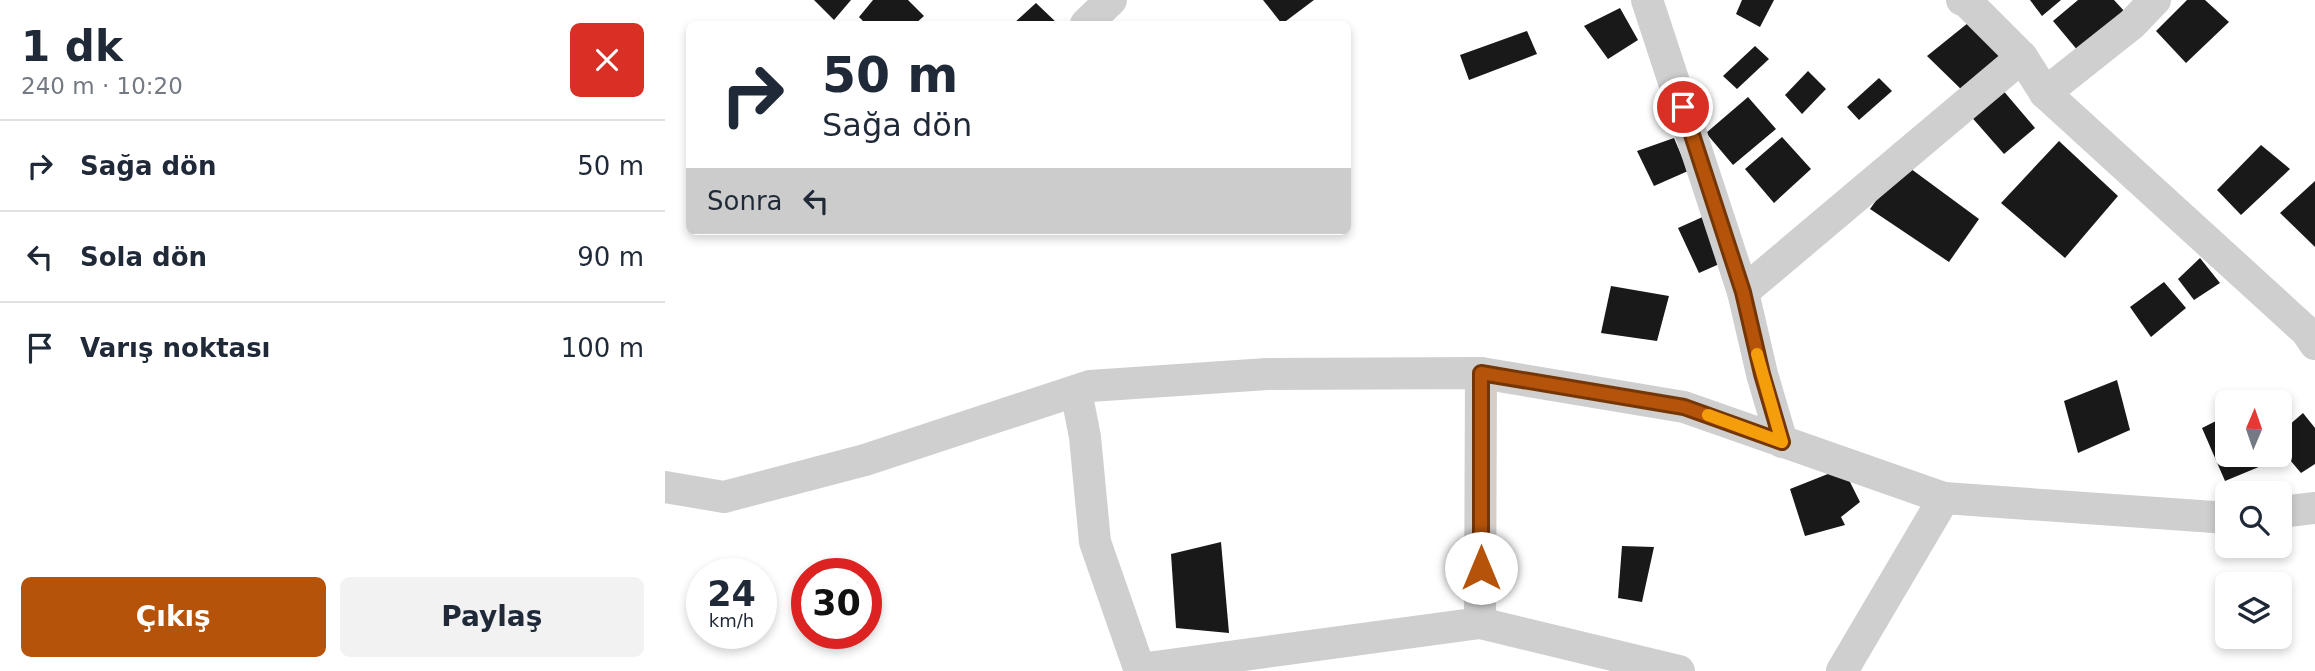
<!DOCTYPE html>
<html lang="tr">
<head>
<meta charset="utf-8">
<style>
  :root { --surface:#fff; --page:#f2f2f3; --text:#1f2937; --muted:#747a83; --line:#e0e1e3; --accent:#b45309 }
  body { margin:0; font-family:"DejaVu Sans",sans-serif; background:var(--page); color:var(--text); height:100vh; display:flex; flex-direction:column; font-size:26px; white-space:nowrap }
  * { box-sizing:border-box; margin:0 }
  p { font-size:23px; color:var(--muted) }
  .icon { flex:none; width:38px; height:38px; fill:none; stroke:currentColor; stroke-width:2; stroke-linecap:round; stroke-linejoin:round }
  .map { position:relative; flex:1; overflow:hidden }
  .sheet { display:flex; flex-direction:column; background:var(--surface); width:665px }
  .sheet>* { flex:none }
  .top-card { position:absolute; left:21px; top:21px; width:665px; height:214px; border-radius:10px; box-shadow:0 4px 10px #0003; background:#fff; color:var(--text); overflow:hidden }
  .needle { width:46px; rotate:2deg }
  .controls { position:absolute; left:1550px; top:390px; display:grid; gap:14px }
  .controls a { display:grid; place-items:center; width:77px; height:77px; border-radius:10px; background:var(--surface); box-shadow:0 4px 10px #0003; font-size:35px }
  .speed { position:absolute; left:21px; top:558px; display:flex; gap:14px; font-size:35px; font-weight:700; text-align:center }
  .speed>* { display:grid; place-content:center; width:91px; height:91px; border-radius:50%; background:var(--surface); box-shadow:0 4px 10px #0003; line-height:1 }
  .speed small { font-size:18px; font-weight:400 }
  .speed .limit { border:10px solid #d22; background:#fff; color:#111 }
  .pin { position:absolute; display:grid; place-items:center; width:60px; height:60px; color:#fff; margin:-30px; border:4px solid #fff; border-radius:50%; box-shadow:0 2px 7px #0007 }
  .me { position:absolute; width:77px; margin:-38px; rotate:0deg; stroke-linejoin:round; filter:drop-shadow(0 0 5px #0008) }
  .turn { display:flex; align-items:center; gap:24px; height:147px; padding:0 21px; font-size:32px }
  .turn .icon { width:91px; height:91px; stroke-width:2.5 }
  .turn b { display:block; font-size:49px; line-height:60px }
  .then { display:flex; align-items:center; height:66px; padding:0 21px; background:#0003; gap:14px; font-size:26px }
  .round { display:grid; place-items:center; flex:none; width:74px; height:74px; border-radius:10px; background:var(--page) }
  .headline { display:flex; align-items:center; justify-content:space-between; height:119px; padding:0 21px }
  h1 { font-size:42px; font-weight:700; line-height:52px }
  .action { display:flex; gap:14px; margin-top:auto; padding:14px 21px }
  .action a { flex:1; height:80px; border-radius:10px; background:var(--accent); color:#fff; font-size:28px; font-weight:700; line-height:80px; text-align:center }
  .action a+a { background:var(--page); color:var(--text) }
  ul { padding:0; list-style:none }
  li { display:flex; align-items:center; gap:21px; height:91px; padding:0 21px; border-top:2px solid var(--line) }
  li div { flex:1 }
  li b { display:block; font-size:26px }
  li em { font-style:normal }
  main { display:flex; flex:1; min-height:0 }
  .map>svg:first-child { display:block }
</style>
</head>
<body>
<main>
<section class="sheet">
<div class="headline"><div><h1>1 dk</h1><p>240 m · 10:20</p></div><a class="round" style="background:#d93025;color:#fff"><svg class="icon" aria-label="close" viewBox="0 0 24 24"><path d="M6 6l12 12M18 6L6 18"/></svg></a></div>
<ul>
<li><svg class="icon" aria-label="right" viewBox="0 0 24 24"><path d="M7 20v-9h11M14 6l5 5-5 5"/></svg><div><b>Sağa dön</b></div><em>50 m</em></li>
<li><svg class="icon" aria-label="left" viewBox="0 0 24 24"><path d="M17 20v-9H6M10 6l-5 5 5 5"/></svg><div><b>Sola dön</b></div><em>90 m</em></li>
<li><svg class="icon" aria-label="arrive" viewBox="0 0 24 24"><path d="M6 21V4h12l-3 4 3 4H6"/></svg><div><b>Varış noktası</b></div><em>100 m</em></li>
</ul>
<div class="action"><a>Çıkış</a><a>Paylaş</a></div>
</section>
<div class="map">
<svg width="1650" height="671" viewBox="0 0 1650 671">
  <rect width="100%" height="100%" fill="#fff"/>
  <!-- building -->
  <g fill="#191919">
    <path d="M149 0H186L169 20Z"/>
    <path d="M208 0H243L259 16 250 24H201L194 17Z"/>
    <path d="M598 0H649L617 24Z"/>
    <path d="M1077 0H1109L1095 27 1071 14Z"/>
    <path d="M1365 0H1396L1377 16Z"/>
    <path d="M1413 0H1449L1461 13 1414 52 1388 21Z"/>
    <path d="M1522 0H1540L1564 22 1521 63 1491 31Z"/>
    <path d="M371 3 393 24H348Z"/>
    <path d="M955 8 973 40 943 59 919 26Z"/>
    <path d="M1303 23 1339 57 1301 94 1262 56Z"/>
    <path d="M862 31 872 54 804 80 795 55Z"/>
    <path d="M1090 46 1104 59 1072 89 1058 76Z"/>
    <path d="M1143 71 1161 89 1137 114 1120 95Z"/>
    <path d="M1214 78 1227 91 1194 120 1182 107Z"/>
    <path d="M1336 88 1370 128 1339 154 1303 113Z"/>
    <path d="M1083 97 1111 129 1068 165 1041 133Z"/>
    <path d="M1117 137 1146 169 1109 203 1080 169Z"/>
    <path d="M1009 138 1023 171 989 186 972 151Z"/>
    <path d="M1394 141 1453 196 1400 258 1336 203Z"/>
    <path d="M1596 145 1625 169 1576 215 1552 190Z"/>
    <path d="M1238 163 1314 219 1284 262 1205 209Z"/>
    <path d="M1650 181V247L1615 213Z"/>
    <path d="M1042 215 1061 261 1034 273 1013 228Z"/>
    <path d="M1535 258 1555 283 1529 300 1513 279Z"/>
    <path d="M1499 282 1521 308 1486 337 1465 307Z"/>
    <path d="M946 286 1004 296 992 341 936 333Z"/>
    <path d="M1452 380 1465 430 1413 453 1399 401Z"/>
    <path d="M1638 413 1650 428V464L1636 473 1615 448V433Z"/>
    <path d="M1563 415V455H1610L1613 459 1560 481 1537 428Z"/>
    <path d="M1178 468 1195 502 1176 517 1180 525 1140 536 1125 489Z"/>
    <path d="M556 542 564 633 511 628 506 554Z"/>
    <path d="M957 546 989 547 977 602 953 598Z"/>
  </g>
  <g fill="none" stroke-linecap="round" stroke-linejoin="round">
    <!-- minor -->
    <g stroke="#cfcfcf" stroke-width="32">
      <path d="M982 0 1078 292 1097 374 1117 442"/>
      <path d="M1297 0 1302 2 1357 57 1380 93 1642 332 1650 344"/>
      <path d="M421 24 446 0"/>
      <path d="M1380 93 1467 24 1490 0"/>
      <path d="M1078 292 1357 57"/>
      <path d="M411 391 420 437 430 542 475 671"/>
      <path d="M0 487 59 497 200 460 425 386 602 374 816 373 1019 407 1279 498 1563 518"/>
      <path d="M1615 512 1650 508"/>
      <path d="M815 623 816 373"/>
      <path d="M475 669 815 623 1014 671"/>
      <path d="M1177 671 1279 498"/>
    </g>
  </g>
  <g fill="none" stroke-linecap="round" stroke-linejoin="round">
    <!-- route casing -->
    <g stroke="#753606" stroke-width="18">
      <path id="route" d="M816 568V373L1019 407 1117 442 1097 374 1078 292 1018 107"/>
    </g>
    <!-- route -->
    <use href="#route" stroke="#b45309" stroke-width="12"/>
    <!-- slow -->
    <path stroke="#f59e0b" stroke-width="12" d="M1043 415 1117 442 1092 354"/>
  </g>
</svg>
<div class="controls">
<a><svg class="needle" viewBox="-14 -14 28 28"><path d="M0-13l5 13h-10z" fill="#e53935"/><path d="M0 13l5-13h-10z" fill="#747a83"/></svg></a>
<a><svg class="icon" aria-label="search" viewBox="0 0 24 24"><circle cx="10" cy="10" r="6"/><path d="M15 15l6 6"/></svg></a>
<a><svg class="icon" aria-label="layers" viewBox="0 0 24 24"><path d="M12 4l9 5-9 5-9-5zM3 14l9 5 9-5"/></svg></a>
</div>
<div class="speed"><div>24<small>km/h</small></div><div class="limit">30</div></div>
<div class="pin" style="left:1018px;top:107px;background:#d93025"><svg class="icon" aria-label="arrive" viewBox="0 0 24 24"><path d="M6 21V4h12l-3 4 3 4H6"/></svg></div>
<svg class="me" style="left:816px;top:568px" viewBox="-20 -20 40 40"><circle r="19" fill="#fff"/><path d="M0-13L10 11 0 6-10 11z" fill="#b45309"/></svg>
<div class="top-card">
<div class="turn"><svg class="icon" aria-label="right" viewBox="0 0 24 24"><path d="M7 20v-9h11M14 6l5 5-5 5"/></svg><div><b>50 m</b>Sağa dön</div></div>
<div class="then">Sonra<svg class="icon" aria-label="left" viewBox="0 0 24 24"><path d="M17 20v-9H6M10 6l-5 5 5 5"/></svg></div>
</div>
</div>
</main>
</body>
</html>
